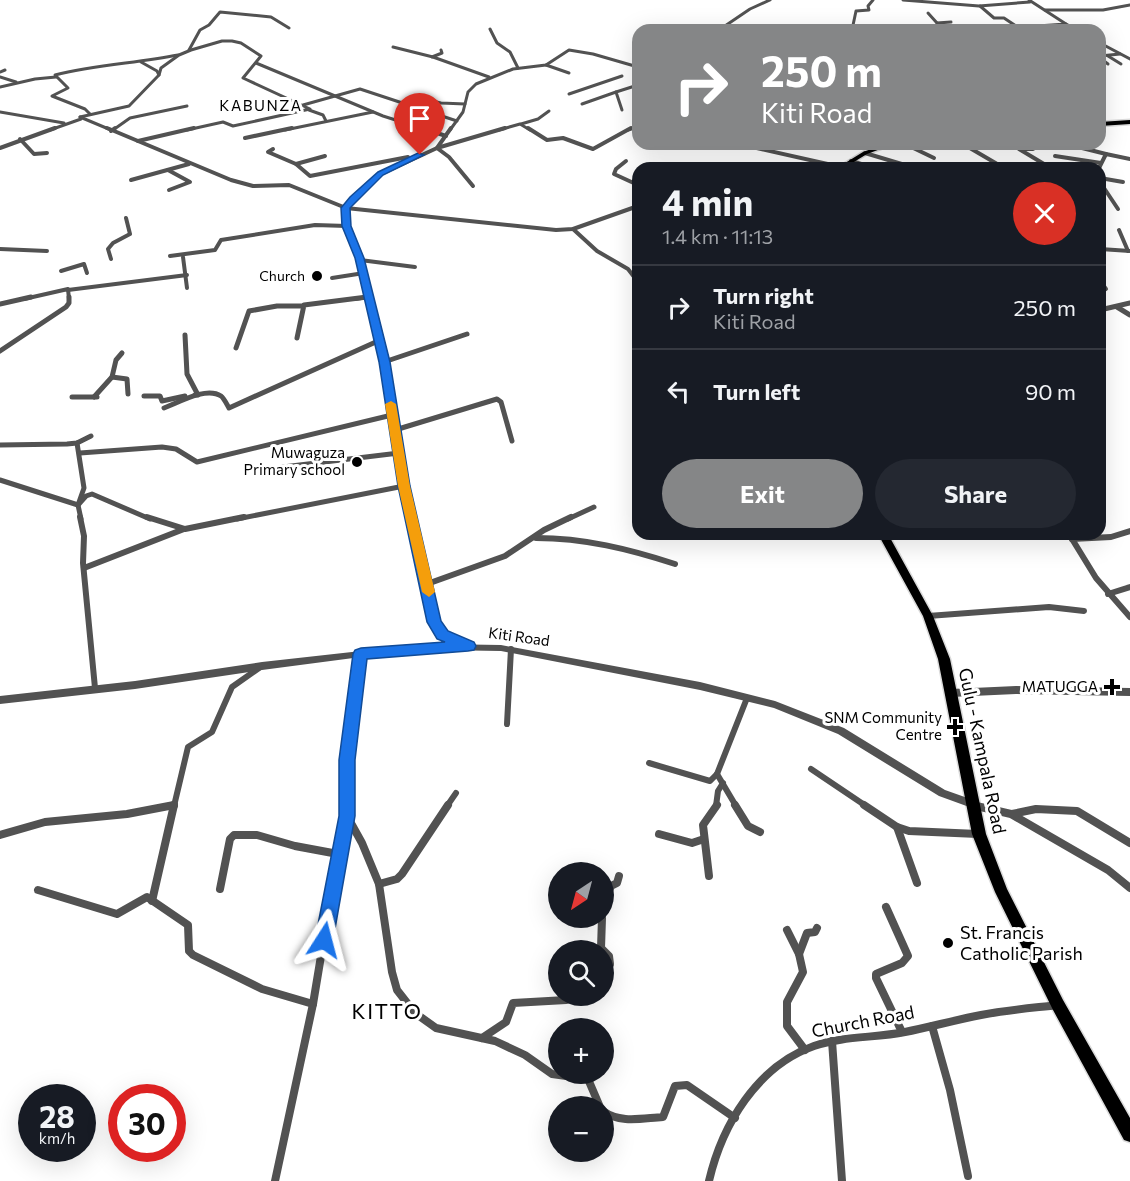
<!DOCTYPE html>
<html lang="en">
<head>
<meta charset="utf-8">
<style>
  :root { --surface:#171b24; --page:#242831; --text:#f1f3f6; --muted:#9ea1a6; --line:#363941; --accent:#858687 }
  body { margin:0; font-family:Commissioner,sans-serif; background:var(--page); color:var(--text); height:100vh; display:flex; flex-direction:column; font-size:22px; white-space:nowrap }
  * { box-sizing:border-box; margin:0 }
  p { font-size:20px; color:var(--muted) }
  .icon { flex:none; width:33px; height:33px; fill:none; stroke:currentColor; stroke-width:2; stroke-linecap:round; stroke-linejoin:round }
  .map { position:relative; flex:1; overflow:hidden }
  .panel { position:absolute; left:632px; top:162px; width:474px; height:378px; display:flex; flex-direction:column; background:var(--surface); border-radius:18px; box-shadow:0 6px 24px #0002 }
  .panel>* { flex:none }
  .guide { position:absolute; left:632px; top:24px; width:474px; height:126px; border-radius:18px; box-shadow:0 6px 24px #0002; background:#858687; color:#fff; overflow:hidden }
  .needle { width:39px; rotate:216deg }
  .fabs { position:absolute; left:548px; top:862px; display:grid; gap:12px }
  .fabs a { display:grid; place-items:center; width:66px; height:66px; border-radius:50%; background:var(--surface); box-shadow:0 6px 24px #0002; font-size:30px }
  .speed { position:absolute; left:18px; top:1084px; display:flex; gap:12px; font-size:30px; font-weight:700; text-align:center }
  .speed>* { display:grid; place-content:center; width:78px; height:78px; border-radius:50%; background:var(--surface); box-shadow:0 6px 24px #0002; line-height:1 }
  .speed small { font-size:15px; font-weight:400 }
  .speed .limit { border:9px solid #d22; background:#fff; color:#111 }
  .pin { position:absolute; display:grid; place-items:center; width:51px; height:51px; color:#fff; margin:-62px -26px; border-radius:50% 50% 50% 0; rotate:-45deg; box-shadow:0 0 6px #0007 }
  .pin .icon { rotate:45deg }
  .me { position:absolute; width:66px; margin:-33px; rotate:9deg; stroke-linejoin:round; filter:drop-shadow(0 0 4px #0008) }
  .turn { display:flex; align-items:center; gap:21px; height:126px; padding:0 30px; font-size:27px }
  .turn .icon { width:78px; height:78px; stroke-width:2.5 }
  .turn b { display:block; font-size:42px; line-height:51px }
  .round { display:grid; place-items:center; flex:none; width:63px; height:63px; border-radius:32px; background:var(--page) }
  .overview { display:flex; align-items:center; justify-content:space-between; height:102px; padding:0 30px }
  h1 { font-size:36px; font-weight:700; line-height:45px }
  .cta { display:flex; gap:12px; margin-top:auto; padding:12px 30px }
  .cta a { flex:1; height:69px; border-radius:36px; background:var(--accent); color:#fff; font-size:24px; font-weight:700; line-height:69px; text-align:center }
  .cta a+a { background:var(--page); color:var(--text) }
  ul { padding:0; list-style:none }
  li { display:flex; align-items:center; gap:18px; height:84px; padding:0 30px; border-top:2px solid var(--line) }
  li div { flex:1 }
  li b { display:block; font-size:22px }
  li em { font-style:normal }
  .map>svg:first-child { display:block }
</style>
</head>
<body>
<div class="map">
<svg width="1130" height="1181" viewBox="0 0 1130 1181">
  <rect width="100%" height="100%" fill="#fff"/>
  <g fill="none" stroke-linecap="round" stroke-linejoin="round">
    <!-- primary casing -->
    <g stroke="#dbdbdb" stroke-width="3">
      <g id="primary">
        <path d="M1130 120V124L1100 126V122Z"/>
        <path d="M885 144H894L867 154 844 168H837L863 152Z"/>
        <path d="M878 534H888L933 616 950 659 986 834 1007 889 1063 1000 1130 1118V1142L1124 1140 1053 1010 995 892 972 834 938 659 923 616Z"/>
      </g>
    </g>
    <!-- minor-far4 -->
    <g stroke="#525252" stroke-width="3">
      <path d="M903 0 979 6 1030 2"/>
      <path d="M980 6 994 18H1004L1019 28"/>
      <path d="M1045 10H1103L1130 5"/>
      <path d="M928 13 937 23"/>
      <path d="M1066 24 1077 30"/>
      <path d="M490 29 497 43 510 52 518 68"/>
      <path d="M719 30 750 9 770 0"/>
      <path d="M852 30 856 11 869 10 868 6 873 0"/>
      <path d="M943 30 937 23 951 22"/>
      <path d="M980 30 1066 24 1029 0"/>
      <path d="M1100 43 1130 59"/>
      <path d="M393 47 433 57 489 77"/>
      <path d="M189 50 200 30 209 25 220 12 271 17 289 28"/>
      <path d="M1100 56 1120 54"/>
      <path d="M1108 56 1121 64"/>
      <path d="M432 57 442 53 441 50"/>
      <path d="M1100 58 1108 64"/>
      <path d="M141 62 157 71 159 75"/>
      <path d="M256 63 383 116 427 130"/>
      <path d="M546 65 569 73"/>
      <path d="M0 72 5 70"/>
      <path d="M0 77 16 82"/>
      <path d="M0 87 35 79 56 77"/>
      <path d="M569 94 622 76"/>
      <path d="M418 98 441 103 465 104"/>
      <path d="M582 104 616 92"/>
      <path d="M303 105 360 89 457 121"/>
      <path d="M309 110 323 115 326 121"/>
      <path d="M622 110 616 92 638 85"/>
      <path d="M0 112 64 123"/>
      <path d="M90 114 85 109 52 96 68 88 55 75C95 65 137 63 178 55"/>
      <path d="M80 117 111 130"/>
      <path d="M80 117 129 106 159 75 161 68 179 55 191 50 222 41H232L241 43 261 56 243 78 310 109 233 126 223 122 187 130"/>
      <path d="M521 124 538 119 549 111"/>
      <path d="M50 130 81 119"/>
      <path d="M113 130 130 118 187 106"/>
      <path d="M285 130 373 112"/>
      <path d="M450 130 463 112 468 92 476 84 513 69 546 65 569 50 593 54 638 67"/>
      <path d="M499 130 520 124 530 130"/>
      <path d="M628 130 638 127"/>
    </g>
    <!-- minor-far3 -->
    <g stroke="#525252" stroke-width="4">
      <path d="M107 128 231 180 253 186 289 185 346 208 556 230 573 229 638 206"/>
      <path d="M422 128 446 136"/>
      <path d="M528 128 547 140 563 138 593 149 631 128"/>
      <path d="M111 131 115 128"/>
      <path d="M245 138 292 128"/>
      <path d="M20 139 34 154 47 153"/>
      <path d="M138 141 194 128"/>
      <path d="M739 144 841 167"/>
      <path d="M836 144 863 147 878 144"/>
      <path d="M905 144 934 158"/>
      <path d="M963 144 1004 168"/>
      <path d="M1062 144 1082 148"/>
      <path d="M1081 144 1082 148 1106 154"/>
      <path d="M0 148 55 128"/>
      <path d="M273 149 268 152 296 164"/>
      <path d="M865 153 915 168"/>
      <path d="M325 156 296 164 310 176 408 157"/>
      <path d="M1055 156 1101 163"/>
      <path d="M626 161 616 169 614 174 638 185"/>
      <path d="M851 161 875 168"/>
      <path d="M1003 167H1042L1044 164 1019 149H1033"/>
      <path d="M1099 168 1106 154 1130 159"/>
      <path d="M168 170 190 182 169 190"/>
      <path d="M1100 178 1123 182"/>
      <path d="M131 180 189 164"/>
      <path d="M1100 182 1118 209"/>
      <path d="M473 186 449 157 437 148 505 128"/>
      <path d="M573 229 597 251 628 269 638 282"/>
      <path d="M1119 230 1128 251"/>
      <path d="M0 249 47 251"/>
      <path d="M1100 249 1130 251"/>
      <path d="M170 256 215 250 221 240 315 225 347 226"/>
      <path d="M183 257 187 288"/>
      <path d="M111 259 108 249 113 243 130 234 126 218"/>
      <path d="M360 260 415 267"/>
      <path d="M61 271 84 264 87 273"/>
      <path d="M332 278 364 273"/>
      <path d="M1100 281 1106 289 1100 292"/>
      <path d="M68 290 187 275"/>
      <path d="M24 299 68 289 69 299"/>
      <path d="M355 299 368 297"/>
      <path d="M369 299 360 258 347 226 346 208 381 174 437 148 451 128"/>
    </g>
    <!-- minor-far2 -->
    <g stroke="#525252" stroke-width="5">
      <path d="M369 297 384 362 411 519"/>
      <path d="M0 304 31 297"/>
      <path d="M1117 307 1130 315"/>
      <path d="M1100 310 1130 303"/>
      <path d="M185 335 187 374 198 395H195"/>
      <path d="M297 338 304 305 367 297"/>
      <path d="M236 348 249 311 277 306H303"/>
      <path d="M0 351 66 307 69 303V297"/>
      <path d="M384 362 467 334"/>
      <path d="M112 377 127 379 128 394"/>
      <path d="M144 396H160L162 401 185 396"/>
      <path d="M72 397H97"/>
      <path d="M94 397 112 377 116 360 122 353"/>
      <path d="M164 408C178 403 206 386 221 396 224 398 227 405 229 408L378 341"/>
      <path d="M395 430 497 399 501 402 512 441"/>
      <path d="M77 443 84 488 78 505 81 519"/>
      <path d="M0 445 67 444 77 443 91 436"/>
      <path d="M80 453 162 447 176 449 197 462 392 415"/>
      <path d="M283 467 399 453"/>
      <path d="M0 480 78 505 86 496 92 494 150 519"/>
      <path d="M237 519 404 486"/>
      <path d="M568 519 594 507"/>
    </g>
    <!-- minor-far1 -->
    <g stroke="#525252" stroke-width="6">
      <path d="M80 517 84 536 83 563 95 688"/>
      <path d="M147 517 185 529 244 517"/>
      <path d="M411 517 434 622 442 635 468 646"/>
      <path d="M1069 534 1096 578 1130 617"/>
      <path d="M536 538C584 538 629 549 675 564"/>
      <path d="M1072 539 1111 537 1130 531"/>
      <path d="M84 568 184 529"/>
      <path d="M427 584 505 556 544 530 571 517"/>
      <path d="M1108 594 1130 587"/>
      <path d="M928 616 1049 607 1084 611"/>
      <path d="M507 724 511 649"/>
      <path d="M649 763 710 781 717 774 747 698"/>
      <path d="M811 769 866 806"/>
      <path d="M717 774 736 806"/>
      <path d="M972 805 978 806"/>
      <path d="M167 806 174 805"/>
      <path d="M174 806 188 747 212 732 232 687 259 668"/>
      <path d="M347 806V760L361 654"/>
      <path d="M447 806 456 793"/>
      <path d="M716 806 718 791 723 783"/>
    </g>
    <!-- minor -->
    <g stroke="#525252" stroke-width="8">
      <path d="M347 805V816L362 843 379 884 392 972 397 990 415 1013 436 1028 495 1041 525 1055 552 1074 588 1079 600 1107"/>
      <path d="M735 805 748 826 760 832"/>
      <path d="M864 805 897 827 909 831 978 834"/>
      <path d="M972 805 1011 814 1108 870 1130 888"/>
      <path d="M1012 814 1036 809 1077 811 1130 843"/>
      <path d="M897 827 917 883"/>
      <path d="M659 834 692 843 704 839"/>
      <path d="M0 835 45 822 127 814 174 805"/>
      <path d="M709 876 703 825 717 805"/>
      <path d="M379 884 397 879 402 874 448 805"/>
      <path d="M220 889 230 839 234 835H257L295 846 338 854"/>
      <path d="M38 890 117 914 147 897 188 925 189 951 193 955 262 989 313 1004"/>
      <path d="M152 901 174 805"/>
      <path d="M603 904 611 886 617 883 619 876"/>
      <path d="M886 907 908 956 902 963 876 974V978L902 1032"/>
      <path d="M602 918 601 948 609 956 610 964"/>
      <path d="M787 930 799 954"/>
      <path d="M932 1026 950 1090 968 1176"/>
      <path d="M482 1038 506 1022 513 1003 566 1000"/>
      <path d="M832 1041 842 1181"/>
      <path d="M805 1050 787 1026V1002L803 972 799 954 807 933 815 932 817 928"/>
      <path d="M603 1111C620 1124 643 1118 663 1117L675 1086 687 1085 735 1118"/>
      <path d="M275 1181 313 1004 338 854 347 816"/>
      <path d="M709 1181C722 1125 757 1066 814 1046 843 1036 875 1038 905 1032 930 1027 955 1020 981 1015 1006 1010 1032 1008 1058 1005"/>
    </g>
    <!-- tertiary -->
    <g fill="#525252" fill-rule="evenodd">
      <path d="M439 644 501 645 700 682 775 701 844 728 945 790 976 801 977 804 976 807 972 808 939 796 838 734 774 708 700 690 501 651 439 650 361 657 262 670 135 689 0 704V696L135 681 262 662 361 651Z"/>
      <path d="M1016 686 1130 688V696L1016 694 951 697 948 696 946 693 948 690 951 689Z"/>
    </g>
    <!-- primary -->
    <use href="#primary" fill="#000" fill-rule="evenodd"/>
  </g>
  <!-- route -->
  <path fill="#1a73e8" stroke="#114b97" stroke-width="1.5" d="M418 153 424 155 383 175 350 208 351 226 364 258 390 362 410 486 441 621 448 631 474 642 476 646 474 650 468 651 367 659 355 760V816L333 940 330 946 324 949 317 946 315 940 339 816V760L353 654 355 650 361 648 445 642 437 639 427 622 398 486 379 362 355 258 342 226 341 208 350 197 378 172Z"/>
  <!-- slow -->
  <path fill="#f59e0b" d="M391 401 396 404 410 486 435 592 429 597 422 592 398 486 385 404Z"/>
  <!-- markers -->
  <g fill="#000" stroke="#fff" stroke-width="2">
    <circle cx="317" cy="276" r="6"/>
    <circle cx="357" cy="462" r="6"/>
    <path d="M1109 678h6v6h6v6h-6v6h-6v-6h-6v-6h6z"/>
    <path d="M952 718h6v6h6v6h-6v6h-6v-6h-6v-6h6z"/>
    <circle cx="948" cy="943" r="6"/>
  </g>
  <g text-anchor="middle" stroke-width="6" stroke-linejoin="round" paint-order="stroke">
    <!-- far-poi labels -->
    <g font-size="14" fill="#000" stroke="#fff" text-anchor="end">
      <text x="305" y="281">Church</text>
    </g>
    <!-- far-quarter labels -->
    <g font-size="15" letter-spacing="1.5" fill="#000" stroke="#fff">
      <text x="261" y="111">KABUNZA</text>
    </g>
    <!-- poi labels -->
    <g font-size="15" fill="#000" stroke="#fff" text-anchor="end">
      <text x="345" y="458">Muwaguza<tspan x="345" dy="17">Primary school</tspan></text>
      <text x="1098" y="692">MATUGGA</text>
      <text x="942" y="723">SNM Community<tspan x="942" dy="17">Centre</tspan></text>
    </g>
    <!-- street labels -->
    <g font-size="15" fill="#000" stroke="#fff">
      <text transform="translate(519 637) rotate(8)" y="5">Kiti Road</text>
    </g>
    <!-- near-street labels -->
    <g font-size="18" fill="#000" stroke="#fff">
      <text transform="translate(982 751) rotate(78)" y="6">Gulu - Kampala Road</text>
      <text transform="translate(863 1022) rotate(-11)" y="6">Church Road</text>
    </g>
    <!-- near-poi labels -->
    <g font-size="18" fill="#000" stroke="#fff" text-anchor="start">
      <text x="960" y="939">St. Francis<tspan x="960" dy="21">Catholic Parish</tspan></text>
    </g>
    <!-- near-quarter labels -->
    <g font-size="21" letter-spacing="1.5" fill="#000" stroke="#fff">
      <text x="387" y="1019">KITTO</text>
    </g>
  </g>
</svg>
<div class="fabs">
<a><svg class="needle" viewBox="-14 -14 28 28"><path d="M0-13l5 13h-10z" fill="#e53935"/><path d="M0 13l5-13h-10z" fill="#9ea1a6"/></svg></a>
<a><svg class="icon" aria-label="search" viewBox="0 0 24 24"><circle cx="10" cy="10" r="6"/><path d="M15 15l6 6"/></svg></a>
<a>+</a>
<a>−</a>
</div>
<div class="speed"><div>28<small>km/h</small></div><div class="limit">30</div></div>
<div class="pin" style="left:420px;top:155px;background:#d93025"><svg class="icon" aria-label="arrive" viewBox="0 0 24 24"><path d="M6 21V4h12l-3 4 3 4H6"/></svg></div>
<svg class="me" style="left:324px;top:940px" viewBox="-20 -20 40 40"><path d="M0-17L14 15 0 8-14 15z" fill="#1a73e8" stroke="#fff" stroke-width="4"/></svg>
<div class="guide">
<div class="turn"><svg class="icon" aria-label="right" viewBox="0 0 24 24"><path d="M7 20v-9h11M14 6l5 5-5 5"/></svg><div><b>250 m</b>Kiti Road</div></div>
</div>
<section class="panel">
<div class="overview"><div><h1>4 min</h1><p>1.4 km · 11:13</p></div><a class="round" style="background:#d93025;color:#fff"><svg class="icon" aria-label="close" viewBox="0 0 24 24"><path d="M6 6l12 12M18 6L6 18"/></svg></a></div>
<ul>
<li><svg class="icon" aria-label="right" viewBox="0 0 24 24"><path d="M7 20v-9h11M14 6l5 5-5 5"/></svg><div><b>Turn right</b><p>Kiti Road</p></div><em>250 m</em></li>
<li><svg class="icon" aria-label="left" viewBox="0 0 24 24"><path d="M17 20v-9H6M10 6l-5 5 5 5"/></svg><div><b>Turn left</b></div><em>90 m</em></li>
</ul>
<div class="cta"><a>Exit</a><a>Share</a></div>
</section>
</div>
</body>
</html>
